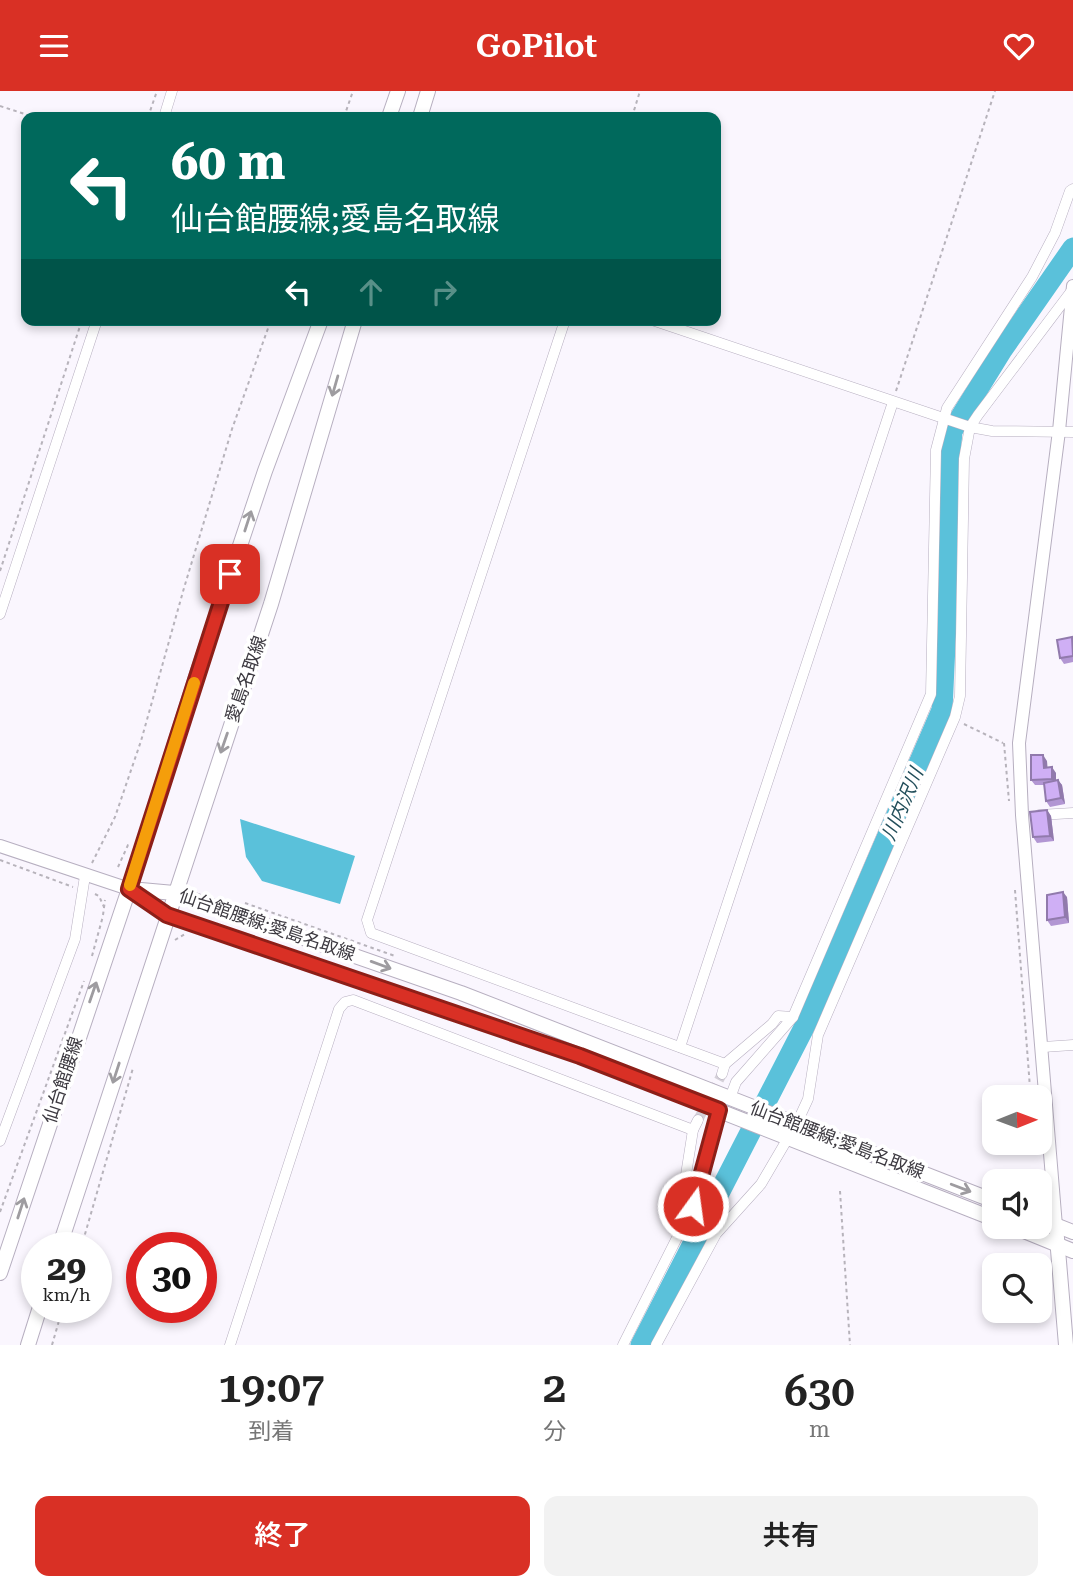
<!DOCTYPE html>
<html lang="ja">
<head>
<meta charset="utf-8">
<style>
  :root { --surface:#fff; --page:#f2f2f2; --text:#222; --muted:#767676; --accent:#d93025 }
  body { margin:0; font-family:"Roboto Serif","Noto Sans JP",serif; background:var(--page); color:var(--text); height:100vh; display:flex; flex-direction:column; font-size:26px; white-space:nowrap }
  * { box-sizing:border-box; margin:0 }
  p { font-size:23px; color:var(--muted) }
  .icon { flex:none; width:38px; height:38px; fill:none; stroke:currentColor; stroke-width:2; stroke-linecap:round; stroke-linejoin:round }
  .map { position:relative; height:1254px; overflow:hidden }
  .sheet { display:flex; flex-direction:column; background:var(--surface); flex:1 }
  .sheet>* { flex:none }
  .top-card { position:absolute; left:21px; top:21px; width:700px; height:214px; border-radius:14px; box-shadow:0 4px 10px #0003; background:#00695c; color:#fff; overflow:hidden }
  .needle { width:46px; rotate:89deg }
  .tools { position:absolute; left:982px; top:994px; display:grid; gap:14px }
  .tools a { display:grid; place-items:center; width:70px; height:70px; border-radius:14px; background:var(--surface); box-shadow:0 4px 10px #0003; font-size:35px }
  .speed { position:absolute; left:21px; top:1141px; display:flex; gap:14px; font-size:35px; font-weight:700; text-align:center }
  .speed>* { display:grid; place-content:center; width:91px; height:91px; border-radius:50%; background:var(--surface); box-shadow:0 4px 10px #0003; line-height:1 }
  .speed small { font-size:18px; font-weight:400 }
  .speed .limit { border:10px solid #d22; background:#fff; color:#111 }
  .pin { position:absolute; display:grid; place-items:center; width:60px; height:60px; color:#fff; margin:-30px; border-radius:14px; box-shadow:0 4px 10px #0006 }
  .me { position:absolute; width:77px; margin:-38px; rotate:14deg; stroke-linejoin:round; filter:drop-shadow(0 0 5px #0008) }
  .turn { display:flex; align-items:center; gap:24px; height:147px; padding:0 35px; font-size:32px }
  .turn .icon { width:91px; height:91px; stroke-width:2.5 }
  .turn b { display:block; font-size:49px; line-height:60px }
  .lanes { display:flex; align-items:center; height:66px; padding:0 35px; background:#0003; justify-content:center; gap:35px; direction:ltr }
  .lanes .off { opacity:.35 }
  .eta { display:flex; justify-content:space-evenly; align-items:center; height:119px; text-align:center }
  .eta b { font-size:42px; font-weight:600; line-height:49px }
  .cta { display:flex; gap:14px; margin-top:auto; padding:14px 35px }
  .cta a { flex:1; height:80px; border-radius:14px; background:var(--accent); color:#fff; font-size:28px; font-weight:600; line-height:80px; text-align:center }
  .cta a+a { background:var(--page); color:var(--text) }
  header { display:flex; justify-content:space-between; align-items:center; height:91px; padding:0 35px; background:var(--accent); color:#fff; font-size:32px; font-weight:600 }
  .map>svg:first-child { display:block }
</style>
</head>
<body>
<header><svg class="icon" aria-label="menu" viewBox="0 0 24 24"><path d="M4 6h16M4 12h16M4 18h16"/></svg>GoPilot<svg class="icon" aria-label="heart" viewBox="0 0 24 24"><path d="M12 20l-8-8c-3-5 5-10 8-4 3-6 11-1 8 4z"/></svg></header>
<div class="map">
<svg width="1073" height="1254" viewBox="0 0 1073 1254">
  <rect width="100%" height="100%" fill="#faf6fe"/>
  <!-- water -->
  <path fill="#5ac1da" d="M240 728 355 765 340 813 262 790 246 766Z"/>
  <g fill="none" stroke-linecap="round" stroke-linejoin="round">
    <!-- river -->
    <path stroke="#5ac1da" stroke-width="21" d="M641 1254 810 925 942 619 949 467V379L952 340 1002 259 1073 157"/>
    <!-- minor-tunnel -->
    <path stroke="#d4d0d8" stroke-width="10" stroke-dasharray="10 5" stroke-linecap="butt" d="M698 1029 722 983"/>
    <!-- minor casing -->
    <g stroke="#b7afc0" stroke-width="11">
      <g id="minor">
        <path d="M164 26 172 0"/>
        <path d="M565 229 367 829 371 842 725 973"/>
        <path d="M652 229 970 336 992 340 1073 341"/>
        <path d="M0 523 97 229"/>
        <path d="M1039 724 1073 722"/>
        <path d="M680 956 893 311"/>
        <path d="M1043 956 1073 954"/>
        <path d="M722 983 725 973 772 933 778 925 793 926"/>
        <path d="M730 1007 736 991 793 926 931 603 936 359 947 317 1032 186 1055 142 1070 100 1073 98"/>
        <path d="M796 1034 808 1008 818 944 955 626 960 605 964 368 970 336 978 324 1073 198"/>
        <path d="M0 1050 75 848 85 785"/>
        <path d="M693 1115 682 1109 693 1039 698 1029"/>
        <path d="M230 1254 339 918 345 911 353 909 693 1039"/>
        <path d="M623 1254 693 1115 719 1019"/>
        <path d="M656 1254 716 1143 761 1093 788 1047"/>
      </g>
    </g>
    <!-- tertiary casing -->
    <g stroke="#b7afc0" stroke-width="14">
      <g id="tertiary">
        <path d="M0 755 129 798"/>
        <path d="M1056 1135 1022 724 1019 652 1059 340 1073 195"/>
      </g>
    </g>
    <!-- secondary casing -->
    <g stroke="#b7afc0" stroke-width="16">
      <g id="secondary">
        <path d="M389 26 398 0"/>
        <path d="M420 26 428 0"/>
        <path d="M129 798 167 824 580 965 994 1128"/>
        <path d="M130 798 174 802 461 902 994 1110"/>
        <path d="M1040 1128 1073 1141"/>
        <path d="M1056 1135 1066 1254"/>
        <path d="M1014 1136 1073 1160"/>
        <path d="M59 1157 271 513 355 229"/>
        <path d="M0 1182 129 798 196 586 265 380 321 229"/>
        <path d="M28 1254 40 1216"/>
      </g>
    </g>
    <!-- path -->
    <g stroke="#b7b3bb" stroke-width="2" stroke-dasharray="3.5 3.5" stroke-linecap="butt">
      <path d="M0 15 34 26"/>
      <path d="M148 26 157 0"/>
      <path d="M344 26 353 0"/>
      <path d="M632 26 640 0"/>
      <path d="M896 300 995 0"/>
      <path d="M0 480 82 229"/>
      <path d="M964 633 1003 652"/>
      <path d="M1004 652 1009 710"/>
      <path d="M0 769 73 796"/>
      <path d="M92 772 115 726 141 650 184 497 232 338 271 229"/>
      <path d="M118 776 128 754H130"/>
      <path d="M1015 799 1030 997"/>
      <path d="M95 803 99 805 104 816"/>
      <path d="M245 812 395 865"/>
      <path d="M103 824 105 809"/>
      <path d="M175 849 185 843"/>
      <path d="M92 865 103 825"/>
      <path d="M840 1100 850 1254"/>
      <path d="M0 1121 84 890"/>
      <path d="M81 1157 133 977"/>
      <path d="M52 1254 63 1216"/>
    </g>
    <!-- minor -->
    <use href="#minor" stroke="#fff" stroke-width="10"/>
    <!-- tertiary -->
    <use href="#tertiary" stroke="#fff" stroke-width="12"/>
    <!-- secondary -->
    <use href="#secondary" stroke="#fff" stroke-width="14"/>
  </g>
  <!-- wall -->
  <g fill="#b296d3">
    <path d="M1073 552V571L1064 573 1060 567Z"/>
    <path d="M1047 670V677L1056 682V689H1058L1062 694 1065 713 1050 716 1046 710 1044 694H1035L1031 689Z"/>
    <path d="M1047 719 1051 725 1054 750 1037 752 1033 746Z"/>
    <path d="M1067 806 1069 832 1051 835 1047 829Z"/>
  </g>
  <!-- shaded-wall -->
  <g fill="#917aac">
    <path d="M1043 664 1047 670 1048 682 1044 677Z"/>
    <path d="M1052 676 1056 682V694L1052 688Z"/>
    <path d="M1058 689 1062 694 1065 713 1061 707Z"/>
    <path d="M1047 719 1051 725 1054 750 1050 745Z"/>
    <path d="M1063 801 1067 806 1069 832 1065 826Z"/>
  </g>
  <!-- building -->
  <g fill="#cfaff5" stroke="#917aac" stroke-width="2">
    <path d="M1072 546 1073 565 1060 567 1057 549Z"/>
    <path d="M1031 664H1043L1044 677 1052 676V688L1031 689Z"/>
    <path d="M1058 689 1061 707 1046 710 1044 692Z"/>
    <path d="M1047 719 1050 745 1033 746 1030 721Z"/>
    <path d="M1063 801 1065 826 1047 829V804Z"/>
  </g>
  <!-- one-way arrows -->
  <defs><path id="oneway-shaft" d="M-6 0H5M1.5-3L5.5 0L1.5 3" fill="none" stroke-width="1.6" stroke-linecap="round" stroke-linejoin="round" transform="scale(1.75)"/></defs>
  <g stroke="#9e9ca0">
    <use href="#oneway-shaft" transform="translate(335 295) rotate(106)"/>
    <use href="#oneway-shaft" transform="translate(248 430) rotate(-72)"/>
    <use href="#oneway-shaft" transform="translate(224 652) rotate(109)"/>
    <use href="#oneway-shaft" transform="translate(381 874) rotate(20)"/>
    <use href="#oneway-shaft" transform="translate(93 901) rotate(-71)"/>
    <use href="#oneway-shaft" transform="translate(116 982) rotate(108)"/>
    <use href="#oneway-shaft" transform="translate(961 1097) rotate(21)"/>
    <use href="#oneway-shaft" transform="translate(21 1117) rotate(-72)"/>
  </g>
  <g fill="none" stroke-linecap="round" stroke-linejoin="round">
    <!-- route casing -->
    <g stroke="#8d1f18" stroke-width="18">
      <path id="route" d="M230 483 129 798 167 824 580 965 719 1019 693 1115"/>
    </g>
    <!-- route -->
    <use href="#route" stroke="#d93025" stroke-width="12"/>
    <!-- slow -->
    <path stroke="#f59e0b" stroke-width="12" d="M130 794 194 592"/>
  </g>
  <g text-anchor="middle" stroke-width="7" stroke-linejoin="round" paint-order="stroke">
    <!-- street labels -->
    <g font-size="18" fill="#3d3a41" stroke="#fff">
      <text transform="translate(246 588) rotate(-71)" y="6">愛島名取線</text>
      <text transform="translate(267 834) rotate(19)" y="6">仙台館腰線;愛島名取線</text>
      <text transform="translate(63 989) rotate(-72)" y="6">仙台館腰線</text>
      <text transform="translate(837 1049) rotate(21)" y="6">仙台館腰線;愛島名取線</text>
    </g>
    <!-- water labels -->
    <g font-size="19" font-style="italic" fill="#234f5b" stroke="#fff">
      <text transform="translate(902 713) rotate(-67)" y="7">川内沢川</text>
    </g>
  </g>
</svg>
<div class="tools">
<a><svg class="needle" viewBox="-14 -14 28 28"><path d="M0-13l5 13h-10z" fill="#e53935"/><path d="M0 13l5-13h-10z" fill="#767676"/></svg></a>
<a><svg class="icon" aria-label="sound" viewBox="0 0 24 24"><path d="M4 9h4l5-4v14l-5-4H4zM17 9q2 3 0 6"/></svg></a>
<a><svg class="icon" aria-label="search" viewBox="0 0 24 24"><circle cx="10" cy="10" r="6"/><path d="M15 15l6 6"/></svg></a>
</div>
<div class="speed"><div>29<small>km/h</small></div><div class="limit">30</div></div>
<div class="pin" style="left:230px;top:483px;background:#d93025"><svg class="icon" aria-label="arrive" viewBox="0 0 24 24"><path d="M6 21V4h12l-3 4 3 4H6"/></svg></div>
<svg class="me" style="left:693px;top:1115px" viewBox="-20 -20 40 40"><circle r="17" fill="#d93025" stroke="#fff" stroke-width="3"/><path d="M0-11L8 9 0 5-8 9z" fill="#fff"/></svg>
<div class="top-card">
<div class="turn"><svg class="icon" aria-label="left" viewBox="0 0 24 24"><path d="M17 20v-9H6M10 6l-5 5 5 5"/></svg><div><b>60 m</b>仙台館腰線;愛島名取線</div></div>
<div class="lanes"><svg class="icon" aria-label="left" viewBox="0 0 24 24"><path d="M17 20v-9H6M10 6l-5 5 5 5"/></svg><svg class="icon off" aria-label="ahead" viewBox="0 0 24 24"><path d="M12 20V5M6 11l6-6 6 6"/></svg><svg class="icon off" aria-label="right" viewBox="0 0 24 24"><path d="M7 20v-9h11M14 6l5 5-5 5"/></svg></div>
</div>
</div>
<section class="sheet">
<div class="eta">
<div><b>19:07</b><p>到着</p></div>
<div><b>2</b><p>分</p></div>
<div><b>630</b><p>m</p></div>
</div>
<div class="cta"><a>終了</a><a>共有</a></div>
</section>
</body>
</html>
